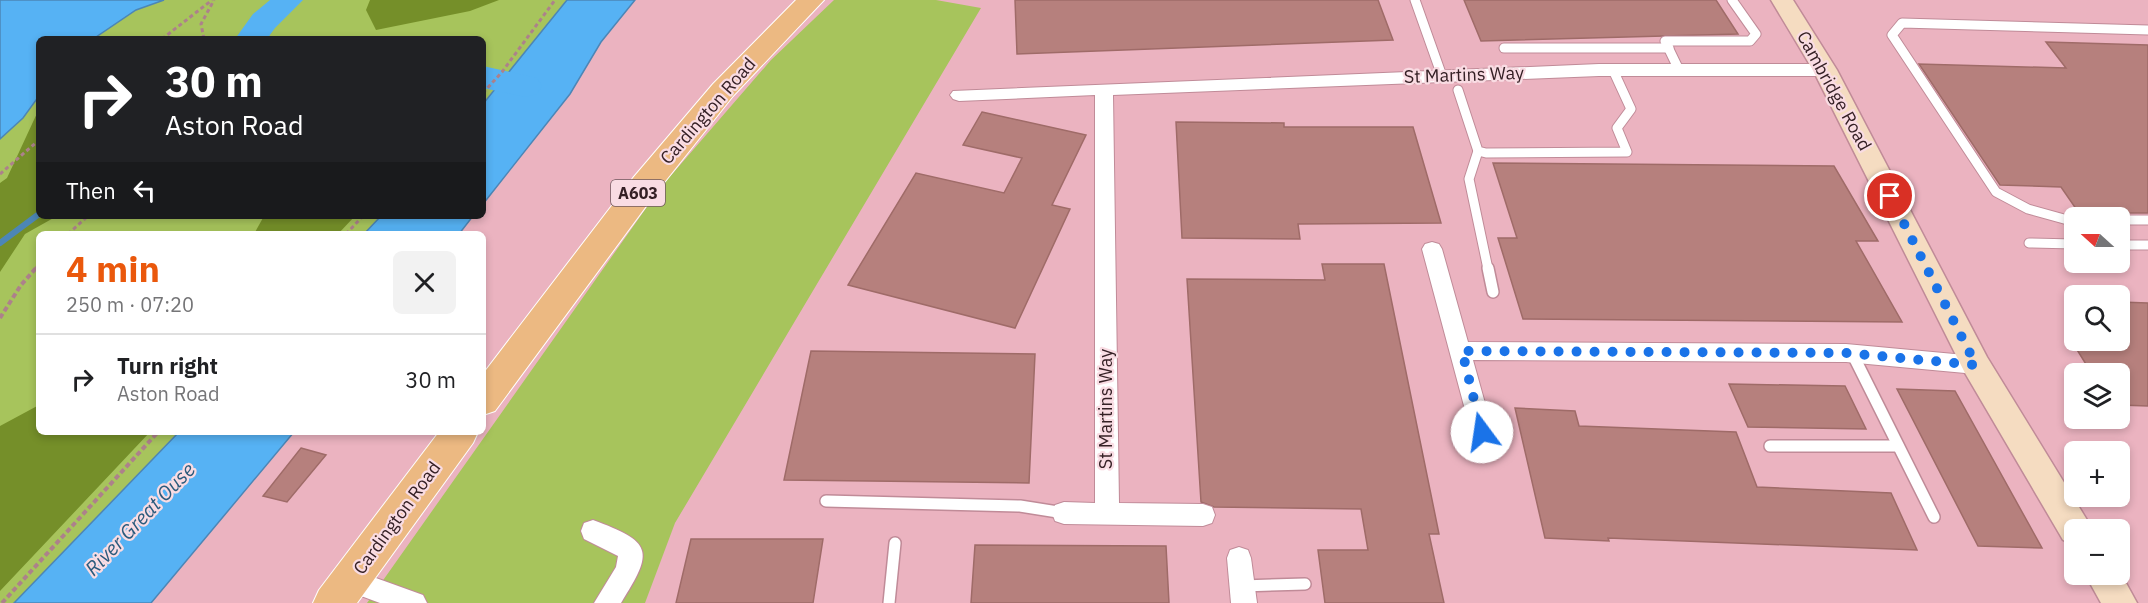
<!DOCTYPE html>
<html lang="en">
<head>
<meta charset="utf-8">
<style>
  :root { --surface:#fff; --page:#f2f2f2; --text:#202124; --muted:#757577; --line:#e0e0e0; --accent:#ea580c }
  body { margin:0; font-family:"IBM Plex Sans",sans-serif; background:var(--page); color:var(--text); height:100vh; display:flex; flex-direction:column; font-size:22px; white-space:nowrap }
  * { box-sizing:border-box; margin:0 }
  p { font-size:20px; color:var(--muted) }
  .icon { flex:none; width:33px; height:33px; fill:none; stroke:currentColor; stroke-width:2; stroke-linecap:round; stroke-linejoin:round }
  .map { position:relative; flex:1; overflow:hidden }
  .sheet { position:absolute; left:36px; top:231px; width:450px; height:204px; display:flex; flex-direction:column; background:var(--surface); border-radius:9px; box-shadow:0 3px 9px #0003 }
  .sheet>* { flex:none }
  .top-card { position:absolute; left:36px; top:36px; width:450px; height:183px; border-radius:9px; box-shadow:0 3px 9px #0003; background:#202124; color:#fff; overflow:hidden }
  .needle { width:39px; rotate:291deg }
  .tools { position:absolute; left:2064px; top:207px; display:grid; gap:12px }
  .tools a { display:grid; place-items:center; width:66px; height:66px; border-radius:9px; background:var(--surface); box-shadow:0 3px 9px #0003; font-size:30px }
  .pin { position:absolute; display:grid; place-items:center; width:51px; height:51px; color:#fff; margin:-26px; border:3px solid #fff; border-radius:50%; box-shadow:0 2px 6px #0007 }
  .me { position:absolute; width:66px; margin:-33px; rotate:346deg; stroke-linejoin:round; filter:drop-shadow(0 0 4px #0008) }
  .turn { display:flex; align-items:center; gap:21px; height:126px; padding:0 30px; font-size:27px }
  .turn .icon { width:78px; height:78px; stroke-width:2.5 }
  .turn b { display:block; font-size:42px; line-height:51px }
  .then { display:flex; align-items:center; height:57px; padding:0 30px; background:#0003; gap:12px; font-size:22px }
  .round { display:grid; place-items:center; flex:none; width:63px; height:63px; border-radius:9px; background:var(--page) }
  .overview { display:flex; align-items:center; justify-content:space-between; height:102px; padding:0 30px }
  h1 { font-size:36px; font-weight:700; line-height:45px; color:var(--accent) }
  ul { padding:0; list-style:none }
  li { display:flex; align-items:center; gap:18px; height:90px; padding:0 30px; border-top:2px solid var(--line) }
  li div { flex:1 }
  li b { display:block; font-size:22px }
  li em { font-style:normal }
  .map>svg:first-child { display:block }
</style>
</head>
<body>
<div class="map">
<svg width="2148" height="603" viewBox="0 0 2148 603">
  <rect width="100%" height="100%" fill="#ebb3c0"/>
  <!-- green -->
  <g fill="#a7c45c">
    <path d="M0 0H567L483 104V39H39V216H381L364 234H39V432H179L14 603H0Z"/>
    <path d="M834 0H936L981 8 675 523 645 603H367L661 187 771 60Z"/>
  </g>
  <!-- forest -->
  <g fill="#758f29">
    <path d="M370 0H499L470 11 376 30 366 10Z"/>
    <path d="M39 109V216H57L25 234 0 272V183L7 178Z"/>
    <path d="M264 216H355L338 234H254Z"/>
    <path d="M39 405V432H150L0 591V426Z"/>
  </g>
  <!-- water -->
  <g fill="#56b2f4" stroke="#4c86b6" stroke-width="1.5">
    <path d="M0 0H164L136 10 93 39H39V96L23 118 0 139Z"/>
    <path d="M567 0H635L601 42 570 94 483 204V104Z"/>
    <path d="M381 216H473L459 234H364Z"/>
    <path d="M179 432H294L151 603H14Z"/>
  </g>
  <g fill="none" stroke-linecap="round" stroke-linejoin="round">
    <!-- stream -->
    <path stroke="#4c86b6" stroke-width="6" d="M0 243 39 214"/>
    <!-- river -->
    <g fill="#56b2f4" fill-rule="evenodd">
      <path d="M270 0H303L275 28 267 39H235L253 14Z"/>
      <path d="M483 66 537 78 542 86 537 94 525 97 483 88Z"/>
    </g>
  </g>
  <!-- building -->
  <g fill="#b6807d" stroke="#9f6b68" stroke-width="1.5">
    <path d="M1015 0H1378L1393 40 1017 54Z"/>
    <path d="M1464 0H1716L1738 34 1481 41Z"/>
    <path d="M2046 42 2148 45V213H2120L2114 217 2081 216 2061 187 2000 185 1919 64 2066 68Z"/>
    <path d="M982 112 1086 135 1052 205 1070 209 1015 328 848 285 916 173 1004 193 1022 158 963 145Z"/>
    <path d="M1176 122 1284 123V127H1413L1441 223 1298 224 1300 239 1182 238Z"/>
    <path d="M1493 163 1834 166 1878 241H1856L1902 322 1523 319 1498 238H1517Z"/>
    <path d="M1322 264H1384L1439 534H1429L1444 603H1325L1318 550H1368L1361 509 1214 507 1201 502 1187 279 1325 280Z"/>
    <path d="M2120 302 2148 303V406L2120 405V374H2092L2071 340H2120Z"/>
    <path d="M811 351 1035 354 1029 483 784 480Z"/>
    <path d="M1729 384 1845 386 1866 429 1748 427Z"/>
    <path d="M1897 389 1955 391 2042 548 1978 546Z"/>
    <path d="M1515 408 1575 411 1579 426 1736 432 1757 487 1891 493 1917 550 1608 538 1609 541 1545 538Z"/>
    <path d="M301 448 326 455 287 502 263 496Z"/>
    <path d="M691 539H823L813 603H676Z"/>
    <path d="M975 545 1166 546 1169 603H971Z"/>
  </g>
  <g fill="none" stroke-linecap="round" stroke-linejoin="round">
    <!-- lane-far1 casing -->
    <g stroke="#c08b98" stroke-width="11">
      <g id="lane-far1">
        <path d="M1415 0 1442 76"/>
        <path d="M1504 48H1669"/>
        <path d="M1679 70 1665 41H1750L1756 34 1732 0"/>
        <path d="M1458 90 1478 151 1486 153 1627 152 1617 128 1631 109 1613 70"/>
        <path d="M1478 151 1469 179 1488 269"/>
        <path d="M2074 219H2064L2028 209 1996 192 1892 35 1902 23 2148 30"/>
        <path d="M2120 220H2148"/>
        <path d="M2029 243 2074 244"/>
        <path d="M2120 245H2148"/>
      </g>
    </g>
    <!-- lane casing -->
    <g stroke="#c08b98" stroke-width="14">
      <g id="lane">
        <path d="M1488 268 1493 292"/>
        <path d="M1852 353 1934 517"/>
        <path d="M1770 446H1898"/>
        <path d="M826 501 1020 506 1064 513"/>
        <path d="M1242 586 1305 584"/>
        <path d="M889 603 895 543"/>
      </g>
    </g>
    <!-- street casing -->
    <g stroke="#c08b98" stroke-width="2">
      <g id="street">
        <path d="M1599 64H1825L1831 66 1834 70 1831 74 1825 76H1599L1113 95 1119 503 1203 504 1212 507 1215 515 1212 523 1203 526 1064 524 1055 521 1052 513 1055 505 1064 502 1095 503V95L959 101 953 99 950 95 953 91Z"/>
        <path d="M1432 242 1439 244 1442 249 1468 342 1846 344 1976 356 1984 359 1987 365 1984 371 1976 374 1846 362 1473 360 1493 432 1490 439 1482 442 1474 439 1471 432 1422 249 1425 244Z"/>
        <path d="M593 520C652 542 655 550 621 603H594L616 567 618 556 584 539 581 531 584 523Z"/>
        <path d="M1239 547 1248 550 1251 558 1257 603H1231L1227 558 1230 550Z"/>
        <path d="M351 569 423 595 427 603H380L342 589 338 581 342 573Z"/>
      </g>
    </g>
    <!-- secondary casing -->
    <g stroke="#c08b98" stroke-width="3">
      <g id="secondary">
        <path d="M1771 0H1793L1837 70 1987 357 2087 520 2091 530H2074V545L2063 540 1965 373 1813 70Z"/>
        <path d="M2120 572 2137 603H2101L2085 574H2120Z"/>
      </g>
    </g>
    <!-- primary casing -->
    <g stroke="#fff" stroke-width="2">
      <g id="primary">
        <path d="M796 0H824L733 96 655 194 495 411 483 415V374L633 178 713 84Z"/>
        <path d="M439 432H478L473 443 357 603H313L319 590Z"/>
      </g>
    </g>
    <!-- path-far1 -->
    <g stroke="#ad818b" stroke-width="3" stroke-dasharray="4 3" stroke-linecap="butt">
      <path d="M162 39 212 0"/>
      <path d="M204 39 201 24 214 0"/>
      <path d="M483 93 502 72 555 0"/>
      <path d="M0 174 39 140"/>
      <path d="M68 234 88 216"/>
      <path d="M346 234 363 216"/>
      <path d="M35 269 39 265"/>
    </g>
    <!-- path -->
    <g stroke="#ad818b" stroke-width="4" stroke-dasharray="5 3" stroke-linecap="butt">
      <path d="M0 318 21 285 36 268"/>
      <path d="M2 603 158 432"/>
    </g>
    <!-- lane-far1 -->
    <use href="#lane-far1" stroke="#fff" stroke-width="9"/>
    <!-- lane -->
    <use href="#lane" stroke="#fff" stroke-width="11"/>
    <!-- street -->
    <use href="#street" fill="#fff" fill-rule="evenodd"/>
    <!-- secondary -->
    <use href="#secondary" fill="#f5dcc1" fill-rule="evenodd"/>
    <!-- primary -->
    <use href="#primary" fill="#ecb982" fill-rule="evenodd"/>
  </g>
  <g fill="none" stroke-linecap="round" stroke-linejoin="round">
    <!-- route -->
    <path stroke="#1a73e8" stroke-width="10" stroke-dasharray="0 18" d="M1482 432 1462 351 1846 353 1976 365 1890 196"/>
  </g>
  <g text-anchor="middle" stroke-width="4.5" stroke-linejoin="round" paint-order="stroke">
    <!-- shield labels -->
    <rect fill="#f9dce3" stroke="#70585e" stroke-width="1.5" x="611" y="180" width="54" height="26" rx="4.5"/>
    <g font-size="16" font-weight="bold" fill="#352025">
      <text x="638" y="199">A603</text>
    </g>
    <!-- street labels -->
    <g font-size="18" fill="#352025" stroke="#f9dce3">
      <text transform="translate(1464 75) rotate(-2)" y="6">St Martins Way</text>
      <text transform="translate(1834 91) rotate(61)" y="6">Cambridge Road</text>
      <text transform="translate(708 111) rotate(-49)" y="6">Cardington Road</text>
      <text transform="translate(1106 409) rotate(-90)" y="6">St Martins Way</text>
      <text transform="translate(397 518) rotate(-54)" y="6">Cardington Road</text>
    </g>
    <!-- water labels -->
    <g font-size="20" font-style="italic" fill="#2b5b7d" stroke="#f9dce3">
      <text transform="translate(140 519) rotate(-46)" y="7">River Great Ouse</text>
    </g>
  </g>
</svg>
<div class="tools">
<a><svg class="needle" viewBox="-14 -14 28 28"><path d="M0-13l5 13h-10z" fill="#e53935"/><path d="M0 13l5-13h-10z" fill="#757577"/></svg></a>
<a><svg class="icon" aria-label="search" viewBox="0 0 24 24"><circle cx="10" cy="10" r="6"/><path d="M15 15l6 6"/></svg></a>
<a><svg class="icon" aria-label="layers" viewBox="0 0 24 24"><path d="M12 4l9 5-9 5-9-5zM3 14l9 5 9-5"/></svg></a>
<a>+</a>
<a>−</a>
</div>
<div class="pin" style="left:1890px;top:196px;background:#d93025"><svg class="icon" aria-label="arrive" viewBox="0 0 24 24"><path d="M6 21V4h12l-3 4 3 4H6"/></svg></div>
<svg class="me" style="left:1482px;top:432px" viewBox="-20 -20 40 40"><circle r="19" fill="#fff"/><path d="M0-13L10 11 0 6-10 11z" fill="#1a73e8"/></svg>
<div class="top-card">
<div class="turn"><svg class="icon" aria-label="right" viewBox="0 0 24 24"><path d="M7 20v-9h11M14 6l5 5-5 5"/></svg><div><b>30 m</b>Aston Road</div></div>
<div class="then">Then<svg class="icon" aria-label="left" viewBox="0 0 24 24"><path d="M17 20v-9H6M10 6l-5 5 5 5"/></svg></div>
</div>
<section class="sheet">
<div class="overview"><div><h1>4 min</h1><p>250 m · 07:20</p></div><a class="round"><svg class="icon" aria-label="close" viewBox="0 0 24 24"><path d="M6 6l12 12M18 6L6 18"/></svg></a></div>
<ul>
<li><svg class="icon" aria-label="right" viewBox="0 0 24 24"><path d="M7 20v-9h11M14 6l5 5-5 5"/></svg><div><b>Turn right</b><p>Aston Road</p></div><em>30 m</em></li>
</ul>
</section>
</div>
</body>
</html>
